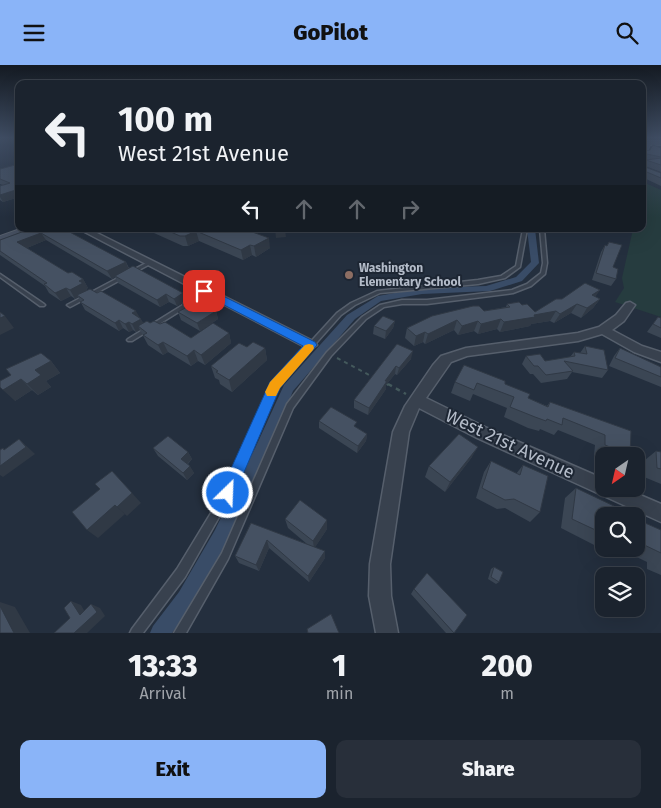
<!DOCTYPE html>
<html lang="en">
<head>
<meta charset="utf-8">
<style>
  :root { --surface:#1b232e; --page:#282f3a; --text:#f1f3f6; --muted:#a0a4aa; --line:#39404a; --accent:#8ab4f8 }
  body { margin:0; font-family:"Fira Sans",sans-serif; background:var(--page); color:var(--text); height:100vh; display:flex; flex-direction:column; font-size:19px; white-space:nowrap }
  * { box-sizing:border-box; margin:0 }
  p { font-size:16px; color:var(--muted) }
  .icon { flex:none; width:28px; height:28px; fill:none; stroke:currentColor; stroke-width:2; stroke-linecap:round; stroke-linejoin:round }
  .map { position:relative; height:568px; overflow:hidden }
  .drawer { display:flex; flex-direction:column; background:var(--surface); flex:1 }
  .drawer>* { flex:none }
  .guide { position:absolute; left:15px; top:15px; width:631px; height:152px; border-radius:10px; box-shadow:0 5px 20px #0002,0 0 0 1px var(--line); background:#1b232e; color:var(--text); overflow:hidden }
  .needle { width:32px; rotate:214deg }
  .fabs { position:absolute; left:595px; top:382px; display:grid; gap:10px }
  .fabs a { display:grid; place-items:center; width:50px; height:50px; border-radius:10px; background:var(--surface); box-shadow:0 5px 20px #0002,0 0 0 1px var(--line); font-size:25px }
  .pin { position:absolute; display:grid; place-items:center; width:42px; height:42px; color:#fff; margin:-21px; border-radius:10px; box-shadow:0 2px 8px #0006 }
  .me { position:absolute; width:55px; margin:-28px; rotate:24deg; stroke-linejoin:round; filter:drop-shadow(0 0 4px #0008) }
  .turn { display:flex; align-items:center; gap:18px; height:105px; padding:0 20px; font-size:22px }
  .turn .icon { width:65px; height:65px; stroke-width:2.5 }
  .turn b { display:block; font-size:35px; line-height:42px }
  .lanes { display:flex; align-items:center; height:48px; padding:0 20px; background:#0003; justify-content:center; gap:25px; direction:ltr }
  .lanes .off { opacity:.35 }
  .eta { display:flex; justify-content:space-evenly; align-items:center; height:85px; text-align:center }
  .eta b { font-size:30px; font-weight:800; line-height:35px }
  .primary-button { display:flex; gap:10px; margin-top:auto; padding:10px 20px }
  .primary-button a { flex:1; height:58px; border-radius:10px; background:var(--accent); color:#111; font-size:20px; font-weight:800; line-height:58px; text-align:center }
  .primary-button a+a { background:var(--page); color:var(--text) }
  header { display:flex; justify-content:space-between; align-items:center; height:65px; padding:0 20px; background:var(--accent); color:#111; font-size:22px; font-weight:800 }
  .map>svg:first-child { display:block }
</style>
</head>
<body>
<header><svg class="icon" aria-label="menu" viewBox="0 0 24 24"><path d="M4 6h16M4 12h16M4 18h16"/></svg>GoPilot<svg class="icon" aria-label="search" viewBox="0 0 24 24"><circle cx="10" cy="10" r="6"/><path d="M15 15l6 6"/></svg></header>
<div class="map">
<svg width="661" height="568" viewBox="0 0 661 568">
  <rect width="100%" height="100%" fill="#242f3e"/>
  <!-- green -->
  <path fill="#263c3f" d="M643 117 661 125V252L615 237 624 223 622 213 633 164H642Z"/>
  <g fill="none" stroke-linecap="round" stroke-linejoin="round">
    <!-- canal -->
    <path fill="#394c67" fill-rule="evenodd" d="M527 164H535L539 198 522 216 490 226 422 229 381 236 355 254 293 326 270 382 227 477 193 541 172 568H150L153 561 179 527 215 465 257 379 284 320 347 250 378 231 422 223 486 221 516 212 531 197Z"/>
    <!-- service casing -->
    <g stroke="#565f6c" stroke-width="3">
      <g id="service">
        <path d="M523 164H527L520 202 505 213 478 219 380 228 355 240 341 250 278 321 231 431 185 512 143 568H130L132 564 177 504 225 425 273 318 337 248 351 238 377 226 478 215 501 211 516 201Z"/>
        <path d="M540 164H544L547 198 545 209 531 221 513 228 427 239H402L384 242 366 254 331 291 293 343 228 494 186 568H174L222 488 287 339 327 287 362 252 380 240 402 235H427L512 225 527 219 541 208 543 198Z"/>
        <path d="M148 197H150L152 198 72 241 70 242 67 240Z"/>
        <path d="M0 209 44 239 45 240 44 241H40L0 212Z"/>
        <path d="M207 225 210 227 209 228 132 276H128L127 275 128 274Z"/>
      </g>
    </g>
    <!-- minor casing -->
    <g stroke="#565f6c" stroke-width="3">
      <g id="minor">
        <path d="M79 164H89L315 277 317 280 311 284 307 283Z"/>
        <path d="M630 237 635 240 624 256 612 265 642 281 661 287V297L634 287 602 269 578 276 467 291 451 297 426 333 487 363 604 414V424H626L661 439V457L477 373 419 343 409 367 390 499 391 531 398 568H376L369 531 370 499 393 367 405 341 433 300 441 291 466 283 578 268 599 262 616 250 626 238Z"/>
      </g>
    </g>
    <!-- secondary casing -->
    <g stroke="#565f6c" stroke-width="2">
      <g id="secondary">
        <path d="M644 76H661V80H650L645 90H642Z"/>
        <path d="M20 164H36L34 166 0 179V171Z"/>
      </g>
    </g>
    <!-- path-far1 -->
    <g stroke="#44595c" stroke-width="2" stroke-dasharray="4 4" stroke-linecap="butt">
      <path d="M337 293 375 313"/>
      <path d="M385 318 390 321"/>
    </g>
    <!-- path -->
    <path stroke="#44595c" stroke-width="2.5" stroke-dasharray="4.5 4.5" stroke-linecap="butt" d="M388 319 406 329"/>
    <!-- service -->
    <use href="#service" fill="#38414e" fill-rule="evenodd"/>
    <!-- minor -->
    <use href="#minor" fill="#38414e" fill-rule="evenodd"/>
    <!-- secondary -->
    <use href="#secondary" fill="#465061" fill-rule="evenodd"/>
  </g>
  <!-- wall -->
  <g fill="#3b4654">
    <path d="M642 74 643 84 645 86 661 83V107L645 101V102L661 108V121L642 112V105L646 95 642 94Z"/>
    <path d="M19 99V132L3 137 0 135V121L3 120 0 119V104Z"/>
    <path d="M30 164 126 197 129 203 186 235 216 246 218 254 200 266 181 255 178 247 184 244 182 238 177 241 169 237 160 242 118 218 115 212 112 214 46 175 27 183 68 208 83 214 88 223 86 224 87 225 140 253 143 258 160 259 191 273 229 268 231 278 205 300 198 296 191 301 168 287 163 290 148 280 140 265 136 267 133 265 129 267 123 263 119 266 85 245 78 232 75 234 71 231 61 236 49 228 45 221 0 190V175Z"/>
    <path d="M145 164H253V167L270 183 256 192 252 190 243 195 199 176 188 181H183Z"/>
    <path d="M609 177 613 202 616 214 611 221 592 215 601 187 605 180 607 181Z"/>
    <path d="M595 232 600 234 593 243 581 253 571 248 554 258 550 256 531 259 530 261 500 267 497 264 478 269 474 266 458 270 454 265 425 279 423 277 414 281 405 273 407 263 484 246 506 242 507 239 522 240 535 247Z"/>
    <path d="M658 252 661 253V273L647 267Z"/>
    <path d="M395 256 393 263 385 274 373 269 374 261Z"/>
    <path d="M397 279 411 294 397 310 395 309 386 320V324L368 350 354 343V335Z"/>
    <path d="M585 281 608 305 602 313 572 307 567 314 541 318 533 309H530L522 299 526 291 545 296 570 292 574 287 580 288Z"/>
    <path d="M247 282 265 283 267 295 232 327 220 319 219 315 215 313 211 301Z"/>
    <path d="M620 283 661 302V322L609 301 614 291Z"/>
    <path d="M51 296 60 308 46 316 51 322 38 330 32 325 15 336 11 310 6 304Z"/>
    <path d="M455 317 505 319 528 333 547 341 550 337 631 366 630 390 629 391H604V394L594 390 595 380 558 365 554 370 540 364 539 366 528 363 504 352 507 343 473 329 470 336 451 328Z"/>
    <path d="M319 356 357 363 367 369 366 376 357 388 319 363Z"/>
    <path d="M153 383 188 387 192 394 188 399 194 408 187 415 158 391Z"/>
    <path d="M656 386 661 387V419L644 412 645 395Z"/>
    <path d="M472 392 445 427 425 412 429 401Z"/>
    <path d="M491 396 516 409 523 400 540 447 530 457 505 443 497 444 476 433 484 407Z"/>
    <path d="M576 423 613 443 604 451V480L600 483 561 463 565 433Z"/>
    <path d="M285 454 327 455V464L315 482 325 493 309 517 269 483 259 506 239 498 235 491 251 458 307 479 288 463Z"/>
    <path d="M636 454 661 465V510L647 504V497L620 484H636Z"/>
    <path d="M494 502 499 517 496 519 488 514 491 504Z"/>
    <path d="M414 524 454 568H446L411 529Z"/>
  </g>
  <!-- shaded-wall -->
  <g fill="#303945">
    <path d="M19 124V132L3 137 0 132V130Z"/>
    <path d="M244 164H253L254 169Z"/>
    <path d="M275 164H285L286 172 276 173Z"/>
    <path d="M495 164H509L493 168Z"/>
    <path d="M196 166 199 176 188 181 185 171Z"/>
    <path d="M41 168 46 175 22 185 17 177Z"/>
    <path d="M269 173 270 183 256 192 254 181Z"/>
    <path d="M250 180 252 190 243 195 241 185Z"/>
    <path d="M126 197 129 205 115 211V212L112 214 107 206Z"/>
    <path d="M83 214 88 223 86 224 88 227 77 230 78 232 75 234 70 225 79 216Z"/>
    <path d="M66 223 71 231 61 236 55 228Z"/>
    <path d="M600 225 594 234 592 230Z"/>
    <path d="M183 228 186 236 177 241 174 234Z"/>
    <path d="M166 229 169 237 160 242 157 235Z"/>
    <path d="M600 234 593 243 581 253 587 243Z"/>
    <path d="M577 239 571 248 554 258 560 249Z"/>
    <path d="M136 246 140 253 132 248Z"/>
    <path d="M216 246 218 254 200 266 197 258Z"/>
    <path d="M556 246 550 256 531 259 530 261 500 267 504 257 534 250Z"/>
    <path d="M5 251 14 263 0 270V253Z"/>
    <path d="M141 254 145 261H138L140 265 136 267 132 259Z"/>
    <path d="M501 254 497 264 478 269 481 259Z"/>
    <path d="M119 255 123 263 119 266 115 258Z"/>
    <path d="M457 255 454 265 425 279 428 269Z"/>
    <path d="M395 256 393 263 385 274 386 266Z"/>
    <path d="M478 256 474 266 458 270 462 261Z"/>
    <path d="M129 257 133 265 129 267 125 259Z"/>
    <path d="M425 267 423 277 414 281 416 271Z"/>
    <path d="M229 268 231 278 205 300 201 290Z"/>
    <path d="M163 277 168 287 163 290 158 280Z"/>
    <path d="M265 283 267 295 232 327 229 315Z"/>
    <path d="M194 285 198 296 191 301 187 291Z"/>
    <path d="M413 286 411 294 397 310 399 303Z"/>
    <path d="M51 296 60 308 46 316 51 322 38 330 27 319 35 305Z"/>
    <path d="M396 301 395 309 386 320V324L368 350 369 343 385 316Z"/>
    <path d="M21 314 32 325 15 336 3 325Z"/>
    <path d="M367 369 366 376 357 388 358 381Z"/>
    <path d="M19 374 35 389 3 412 0 410V401Z"/>
    <path d="M478 382 472 392 445 427 450 417Z"/>
    <path d="M188 387 192 394 185 401 181 394Z"/>
    <path d="M190 401 194 408 187 415 183 408Z"/>
    <path d="M132 428 141 438 127 451 117 442Z"/>
    <path d="M115 440 125 449 98 473 87 465Z"/>
    <path d="M327 455V464L314 484 313 476Z"/>
    <path d="M267 475 269 483 259 506 256 500Z"/>
    <path d="M325 486V493L309 517 308 511Z"/>
    <path d="M71 536 81 540 89 554 91 539 100 543 105 551 87 568H74L80 550Z"/>
    <path d="M0 537 15 542 30 568H14L0 541Z"/>
  </g>
  <!-- building -->
  <g fill="#455162" stroke="#303945">
    <path d="M642 74 644 75 643 84 645 86 650 85 653 80 661 83V92L642 88Z"/>
    <path d="M661 93V100L646 95Z"/>
    <path d="M642 95H644L645 102 661 108V113L642 105Z"/>
    <path d="M19 99V124L0 130V121L10 118 0 114V104Z"/>
    <path d="M30 164H64L126 197 107 206 41 168 17 177 68 208 72 207 83 214 79 216 83 218 70 225 66 223 55 228 44 219 47 218 0 186V175Z"/>
    <path d="M164 164H244L269 173 254 181 250 180 241 185 196 166 185 171H180Z"/>
    <path d="M609 177 622 180 613 202 618 204 616 214 596 208 605 180 607 181Z"/>
    <path d="M133 201 183 228 174 234 166 229 157 235 115 211Z"/>
    <path d="M585 218 600 225 592 230 600 234 587 243 577 239 560 249 556 246 534 250 535 252 504 257 501 254 481 259 478 256 462 261 457 255 428 269 425 267 416 271 407 263 432 251 473 241H479L484 246 510 242 507 239 519 237 522 240 527 239 535 247 556 234H562Z"/>
    <path d="M90 224 97 228 101 226 136 246 132 248 141 254 132 259 129 257 125 259 119 255 115 258 80 237 84 235 77 230Z"/>
    <path d="M191 232 216 246 197 258 178 247 187 242 181 238Z"/>
    <path d="M0 247 5 251 0 253Z"/>
    <path d="M383 251 395 256 386 266 374 261Z"/>
    <path d="M658 252 661 253V263L653 259Z"/>
    <path d="M147 256 150 258 154 256 160 259 165 257 191 273 213 258 229 268 201 290 194 285 187 291 163 277 158 280 143 270 147 268 138 261Z"/>
    <path d="M253 277 265 283 229 315 216 307 218 306 211 301 239 278 247 282Z"/>
    <path d="M397 279 413 286 399 303 396 301 385 316H387L369 343 354 335Z"/>
    <path d="M585 281 604 285 608 305 564 296 573 306 546 310 538 301H534L526 291 540 289 545 296 575 291 574 287 587 289Z"/>
    <path d="M620 283 661 302V312L615 293Z"/>
    <path d="M41 288 51 296 35 305 41 310 27 319 21 314 3 325 0 322V316L11 310 6 304Z"/>
    <path d="M464 300 505 316V319L530 329 528 333 548 342 550 337 631 366 630 390 605 380V370L563 353 562 360 547 354 546 356 535 352 510 342 514 332 477 318 474 325 455 317Z"/>
    <path d="M331 342 357 357 354 361 367 369 358 381 319 356Z"/>
    <path d="M459 369 478 382 450 417 429 401Z"/>
    <path d="M168 371 188 387 181 394 190 401 183 408 153 383Z"/>
    <path d="M19 374 26 382 0 401V385L3 383 4 385Z"/>
    <path d="M656 386 661 387V404L657 403Z"/>
    <path d="M491 396 520 410 523 400 548 411 540 447 514 434 505 435 482 423Z"/>
    <path d="M112 406 132 428 117 442 115 440 87 465 72 447 100 424 95 419Z"/>
    <path d="M576 423 614 441 613 443 631 451H604V469L572 454Z"/>
    <path d="M300 435 327 455 313 476 285 454Z"/>
    <path d="M636 454 661 465V488L636 476Z"/>
    <path d="M251 458 325 486 308 511 267 475 256 500 235 491Z"/>
    <path d="M494 502 503 507 499 517 491 512Z"/>
    <path d="M427 508 467 550 454 568 414 524Z"/>
    <path d="M71 536 80 550 91 539 97 547 74 568H54L70 553 64 543Z"/>
    <path d="M0 541 14 568H0Z"/>
    <path d="M331 549 339 568H308L307 564Z"/>
  </g>
  <!-- sky -->
  <linearGradient id="sky" x2="0" y2="1"><stop stop-color="#141a22"/><stop offset="0.48" stop-color="#3f4d63"/><stop offset="1" stop-color="#3f4d63" stop-opacity="0"/></linearGradient>
  <rect width="661" height="152" fill="url(#sky)"/>
  <!-- route -->
  <path fill="#1a73e8" stroke="#114b97" d="M201 223H207L315 277 317 280 280 323 233 433 228 436 222 433 220 428 270 317 303 281 201 228Z"/>
  <!-- slow -->
  <path fill="#f59e0b" d="M309 279 313 280 314 283 313 285 280 323 276 331H267L265 327 270 317 305 280Z"/>
  <!-- markers -->
  <circle fill="#8d6e63" stroke="#1d2633" stroke-width="2" cx="349" cy="210" r="5"/>
  <g text-anchor="middle" stroke-width="4" stroke-linejoin="round" paint-order="stroke">
    <!-- far-poi labels -->
    <g font-size="12" font-weight="bold" fill="#b4bcc9" stroke="#1d2633" text-anchor="start">
      <text x="359" y="207">Washington<tspan x="359" dy="14">Elementary School</tspan></text>
    </g>
    <!-- near-street labels -->
    <g font-size="18" fill="#b4bcc9" stroke="#1d2633">
      <text transform="translate(510 379) rotate(25)" y="6">West 21st Avenue</text>
    </g>
  </g>
</svg>
<div class="fabs">
<a><svg class="needle" viewBox="-14 -14 28 28"><path d="M0-13l5 13h-10z" fill="#e53935"/><path d="M0 13l5-13h-10z" fill="#a0a4aa"/></svg></a>
<a><svg class="icon" aria-label="search" viewBox="0 0 24 24"><circle cx="10" cy="10" r="6"/><path d="M15 15l6 6"/></svg></a>
<a><svg class="icon" aria-label="layers" viewBox="0 0 24 24"><path d="M12 4l9 5-9 5-9-5zM3 14l9 5 9-5"/></svg></a>
</div>
<div class="pin" style="left:204px;top:226px;background:#d93025"><svg class="icon" aria-label="arrive" viewBox="0 0 24 24"><path d="M6 21V4h12l-3 4 3 4H6"/></svg></div>
<svg class="me" style="left:228px;top:428px" viewBox="-20 -20 40 40"><circle r="17" fill="#1a73e8" stroke="#fff" stroke-width="3"/><path d="M0-11L8 9 0 5-8 9z" fill="#fff"/></svg>
<div class="guide">
<div class="turn"><svg class="icon" aria-label="left" viewBox="0 0 24 24"><path d="M17 20v-9H6M10 6l-5 5 5 5"/></svg><div><b>100 m</b>West 21st Avenue</div></div>
<div class="lanes"><svg class="icon" aria-label="left" viewBox="0 0 24 24"><path d="M17 20v-9H6M10 6l-5 5 5 5"/></svg><svg class="icon off" aria-label="ahead" viewBox="0 0 24 24"><path d="M12 20V5M6 11l6-6 6 6"/></svg><svg class="icon off" aria-label="ahead" viewBox="0 0 24 24"><path d="M12 20V5M6 11l6-6 6 6"/></svg><svg class="icon off" aria-label="right" viewBox="0 0 24 24"><path d="M7 20v-9h11M14 6l5 5-5 5"/></svg></div>
</div>
</div>
<section class="drawer">
<div class="eta">
<div><b>13:33</b><p>Arrival</p></div>
<div><b>1</b><p>min</p></div>
<div><b>200</b><p>m</p></div>
</div>
<div class="primary-button"><a>Exit</a><a>Share</a></div>
</section>
</body>
</html>
